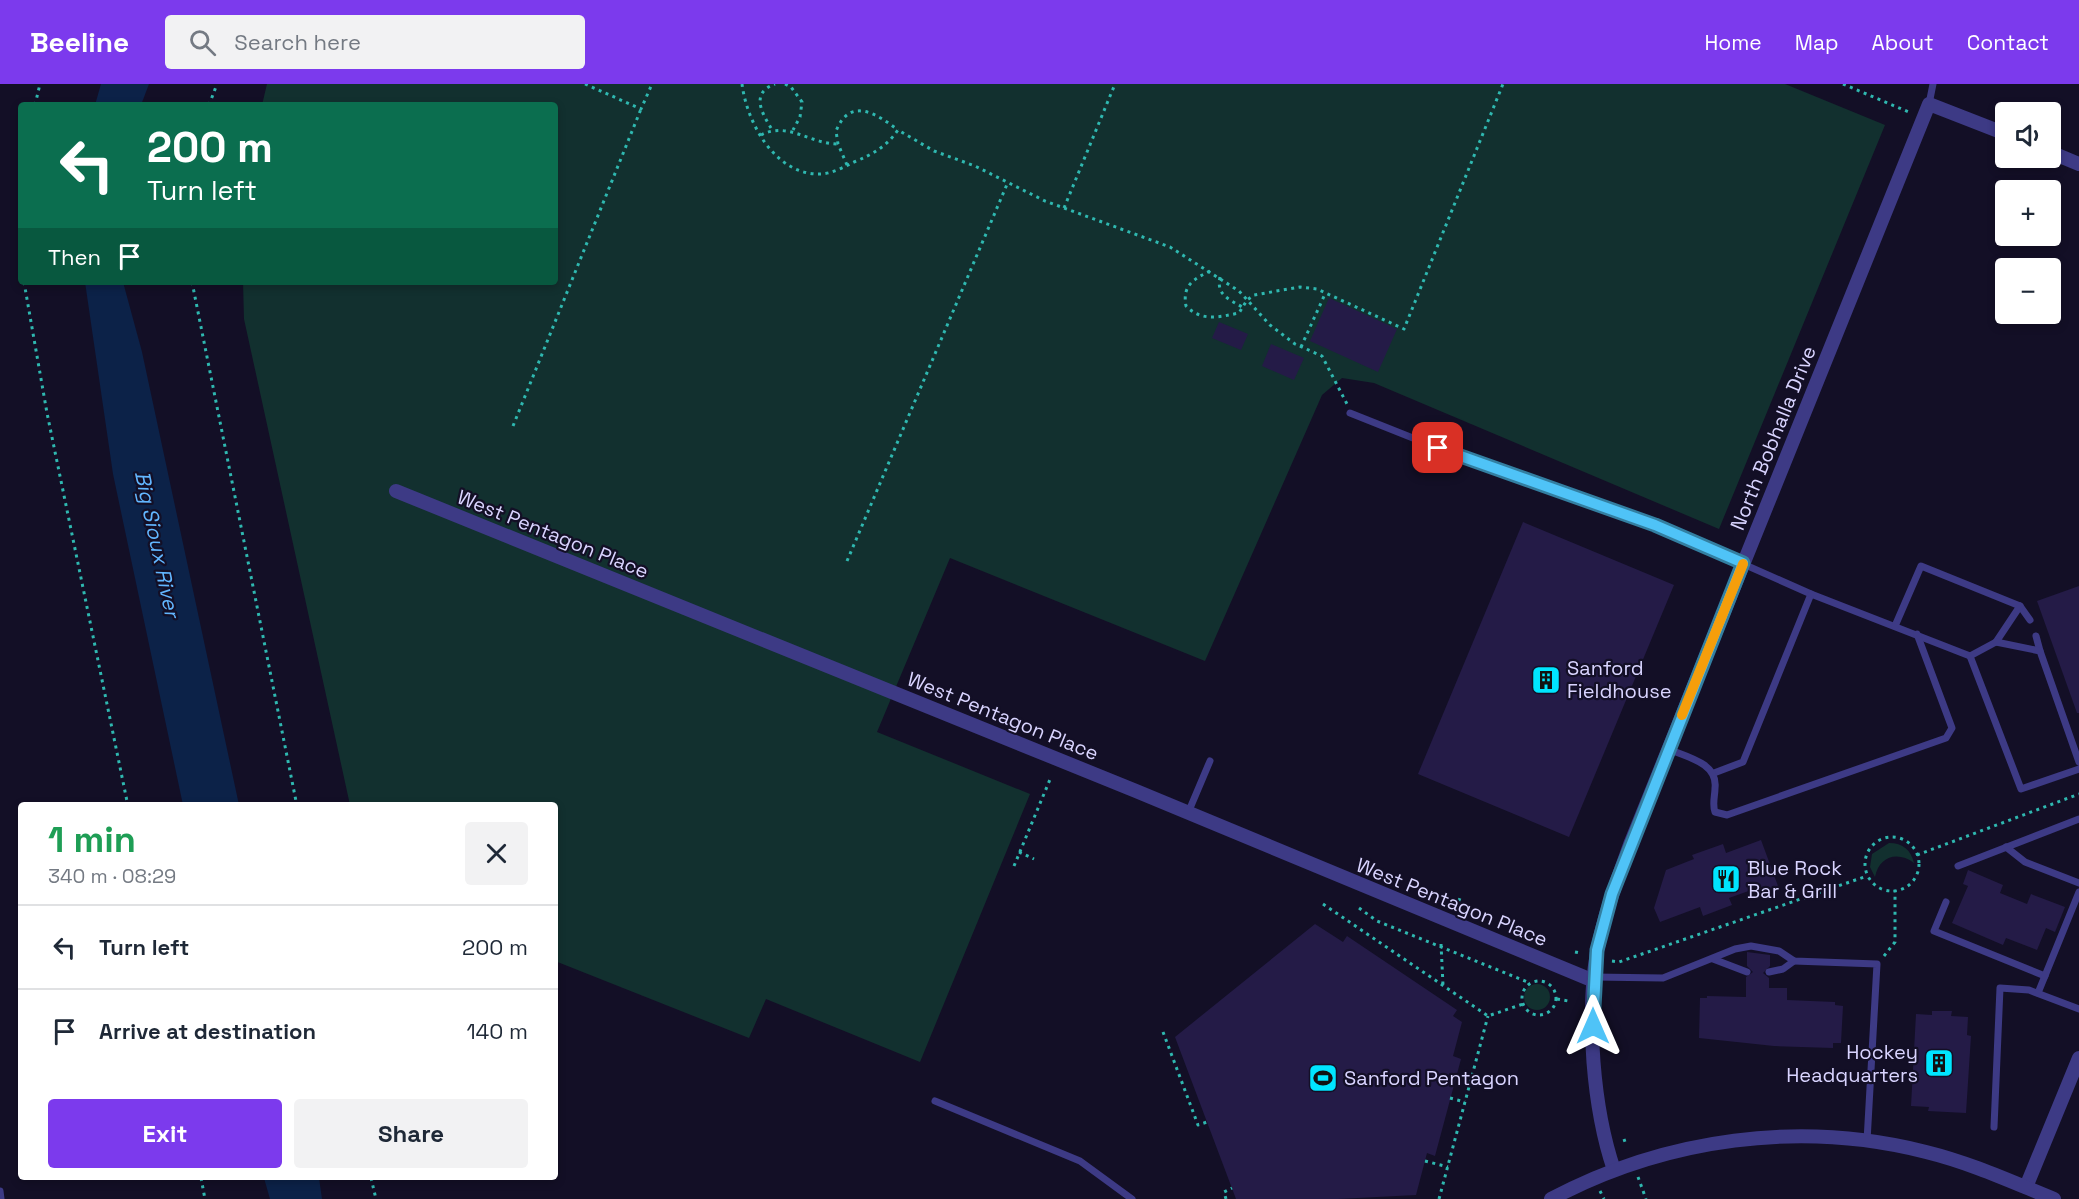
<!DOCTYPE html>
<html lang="en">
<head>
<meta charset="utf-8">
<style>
  :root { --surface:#fff; --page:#f2f2f3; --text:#1f2937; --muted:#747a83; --line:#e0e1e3; --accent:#7c3aed }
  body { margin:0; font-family:"Space Grotesk",sans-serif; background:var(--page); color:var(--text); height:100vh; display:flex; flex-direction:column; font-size:22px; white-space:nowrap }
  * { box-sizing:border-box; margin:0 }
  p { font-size:20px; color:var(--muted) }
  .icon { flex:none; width:33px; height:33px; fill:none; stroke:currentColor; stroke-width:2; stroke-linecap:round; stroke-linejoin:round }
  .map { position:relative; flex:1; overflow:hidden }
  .drawer { position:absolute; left:18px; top:718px; width:540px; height:378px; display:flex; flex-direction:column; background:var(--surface); border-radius:6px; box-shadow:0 3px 9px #0003 }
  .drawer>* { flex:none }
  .top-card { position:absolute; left:18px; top:18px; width:540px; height:183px; border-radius:6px; box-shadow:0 3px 9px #0003; background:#0b6e4f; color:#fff; overflow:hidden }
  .tools { position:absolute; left:1995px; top:18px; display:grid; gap:12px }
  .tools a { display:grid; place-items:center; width:66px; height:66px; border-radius:6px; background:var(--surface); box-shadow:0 3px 9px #0003; font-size:30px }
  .pin { position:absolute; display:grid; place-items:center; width:51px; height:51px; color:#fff; margin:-26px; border-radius:12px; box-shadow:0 3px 9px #0006 }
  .me { position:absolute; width:66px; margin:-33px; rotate:0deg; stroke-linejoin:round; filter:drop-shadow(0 0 4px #0008) }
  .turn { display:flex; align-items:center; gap:21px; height:126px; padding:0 30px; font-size:27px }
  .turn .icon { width:78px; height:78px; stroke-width:2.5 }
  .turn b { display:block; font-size:42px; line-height:51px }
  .then { display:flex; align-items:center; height:57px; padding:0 30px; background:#0003; gap:12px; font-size:22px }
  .round { display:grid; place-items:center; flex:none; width:63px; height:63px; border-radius:6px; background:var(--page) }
  .headline { display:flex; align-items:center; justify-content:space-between; height:102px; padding:0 30px }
  h1 { font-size:36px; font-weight:600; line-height:45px; color:#1e9e55 }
  .action { display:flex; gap:12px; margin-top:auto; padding:12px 30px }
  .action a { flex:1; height:69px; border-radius:6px; background:var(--accent); color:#fff; font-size:24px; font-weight:600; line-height:69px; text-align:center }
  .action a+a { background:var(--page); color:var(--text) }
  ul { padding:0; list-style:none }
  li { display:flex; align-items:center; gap:18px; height:84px; padding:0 30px; border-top:2px solid var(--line) }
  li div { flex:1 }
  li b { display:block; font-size:22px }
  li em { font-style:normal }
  header { display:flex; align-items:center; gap:36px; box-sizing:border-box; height:84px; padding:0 30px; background:var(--accent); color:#fff }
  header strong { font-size:28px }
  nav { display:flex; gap:33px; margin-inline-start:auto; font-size:21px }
  .search { width:420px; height:54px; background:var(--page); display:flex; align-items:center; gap:15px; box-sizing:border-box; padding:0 21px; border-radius:6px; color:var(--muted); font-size:22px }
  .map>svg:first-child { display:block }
</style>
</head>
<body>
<header>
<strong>Beeline</strong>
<div class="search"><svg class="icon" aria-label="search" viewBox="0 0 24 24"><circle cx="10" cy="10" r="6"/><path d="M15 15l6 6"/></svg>Search here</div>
<nav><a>Home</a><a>Map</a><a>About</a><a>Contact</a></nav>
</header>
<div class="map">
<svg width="2079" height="1115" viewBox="0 0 2079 1115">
  <rect width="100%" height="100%" fill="#130f26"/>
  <!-- green -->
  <g fill="#12302f">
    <path d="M267 0H1785L1885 41 1719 445 1374 299 1342 294 1322 311 1205 577 950 474 877 648 1030 710 920 978 766 915 749 954 555 877V722L350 721 244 235 243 198H555V21H262Z"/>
    <path d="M1889 759C1903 759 1911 766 1914 779 1898 767 1879 772 1875 793L1870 783 1872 770Z"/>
    <circle cx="1537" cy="913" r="13"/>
  </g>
  <!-- water -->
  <g fill="#0c2248">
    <path d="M101 0H149L141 21H95Z"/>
    <path d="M85 198H123L142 268 239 721H183L113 390Z"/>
    <path d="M264 1094H319L322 1115H270Z"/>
  </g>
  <!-- building -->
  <g fill="#241b47">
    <path d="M1329 214 1397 245 1378 288 1310 257Z"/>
    <path d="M1219 238 1248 250 1241 266 1212 254Z"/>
    <path d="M1271 260 1304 274 1294 296 1262 282Z"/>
    <path d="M1523 438 1674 501 1569 753 1418 690Z"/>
    <path d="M2079 502V629H2077L2037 517Z"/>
    <path d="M1761 756 1778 802 1759 809 1757 804 1729 814 1732 821 1703 832 1700 823 1660 838 1654 824 1666 786 1694 775 1692 771 1723 760 1726 769Z"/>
    <path d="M1968 786 2003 801 2000 809 2027 820 2031 810 2065 823 2055 848 2046 844 2037 866 2006 854 2003 861 1952 839 1968 802 1963 800Z"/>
    <path d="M1315 840 1343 858 1347 852 1457 926 1453 932 1462 938 1453 972 1461 975 1435 1072 1427 1069 1416 1111 1338 1115H1236L1175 953Z"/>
    <path d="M1747 868 1770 871V882L1763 889 1769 894V904H1787V916L1835 918V921L1843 922 1841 959H1833V964L1774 962 1699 954 1700 914H1707V912L1746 913V893L1753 888 1747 882Z"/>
    <path d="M1932 927H1952L1951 932 1968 933 1967 951 1971 952 1966 1029 1928 1027 1929 1023 1911 1022 1916 930 1932 931Z"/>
  </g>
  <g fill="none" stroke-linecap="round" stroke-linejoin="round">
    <!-- path -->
    <g stroke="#2fb8b0" stroke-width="3" stroke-dasharray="3 4.5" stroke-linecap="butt">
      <path d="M585 0 641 25 652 0"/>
      <path d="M742 0C747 39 775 91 820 90 831 90 844 83 854 78 873 70 886 63 898 46L934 67 975 82 1045 117 1170 163 1239 207 1270 241 1295 260 1322 272 1347 320"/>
      <path d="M785 0 791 3 802 18 800 33 793 46"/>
      <path d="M1843 0 1911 29"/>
      <path d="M35 21 40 0"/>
      <path d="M209 21 217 0"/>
      <path d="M771 44C762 29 750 9 775 0"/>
      <path d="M761 51C788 37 810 60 838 60"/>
      <path d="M847 81 838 60 836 47C850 12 877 30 898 46"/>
      <path d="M1064 124 1115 0"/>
      <path d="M1210 187C1194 195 1182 201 1186 222 1202 238 1219 233 1239 229L1247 216 1254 211 1300 203 1317 205 1404 245 1503 0"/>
      <path d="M1220 193C1216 211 1229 215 1242 223"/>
      <path d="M24 198 47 329 128 722"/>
      <path d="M192 198 297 722"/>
      <path d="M1301 263 1325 210"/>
      <path d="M513 342 641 25"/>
      <path d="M847 477 1008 98"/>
      <circle cx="1892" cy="780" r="27"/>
      <path d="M1019 768 1034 775"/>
      <path d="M1917 771 2079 710"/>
      <path d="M1014 782 1051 693"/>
      <path d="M1323 820 1488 932 1523 920"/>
      <path d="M1359 824 1377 837 1530 899"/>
      <path d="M1456 824 1460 814"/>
      <path d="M1441 860 1443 901"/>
      <path d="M1575 868 1580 869"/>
      <path d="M1884 872 1895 858V806"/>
      <path d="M1612 877 1619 878 1867 792"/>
      <circle cx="1539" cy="914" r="17"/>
      <path d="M1557 915 1568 917"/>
      <path d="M1163 948 1198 1041 1207 1038"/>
      <path d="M1450 1014 1465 1018"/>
      <path d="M1624 1055 1625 1058"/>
      <path d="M1425 1077 1448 1083"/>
      <path d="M1638 1093 1646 1115"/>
      <path d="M201 1094 205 1115"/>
      <path d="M371 1094 376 1115"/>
      <path d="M1600 1107 1604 1115"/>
      <path d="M1226 1115 1224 1108 1232 1104"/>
      <path d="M1439 1115 1488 932"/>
    </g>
    <!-- service -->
    <g stroke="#3d3a85" stroke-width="7">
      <path d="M1929 20 1933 0"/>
      <path d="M1350 329 1438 364 1655 441 1811 510 1743 678 1714 689"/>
      <path d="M1811 510 1970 572"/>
      <path d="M2020 522 2030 536"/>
      <path d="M1895 542 1921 482 2020 522 1996 558"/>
      <path d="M2036 552 2040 567"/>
      <path d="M1668 665C1687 673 1718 679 1715 704 1715 712 1712 720 1715 728L1727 731 1946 654 1952 644 1917 550"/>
      <path d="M2079 678 2040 567 1996 558 1970 572 2021 705 2079 685"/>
      <path d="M1188 729 1210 677"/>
      <path d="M2006 763 2025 778 2079 799"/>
      <path d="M1958 782 2079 735"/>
      <path d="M1946 818 1934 847 2045 892"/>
      <path d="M1713 875 1747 888"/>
      <path d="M1769 888 1783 885 1794 877"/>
      <path d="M1594 893 1663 894 1735 865 1751 862 1779 867 1794 877 1877 880 1867 1057"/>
      <path d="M2038 909 2079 808"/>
      <path d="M935 1017 1080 1077 1132 1115"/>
      <path d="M1994 1043 2000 904 2029 906 2079 925"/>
      <path d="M0 1107 1 1115"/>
    </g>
    <!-- minor -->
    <g stroke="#3d3a85" stroke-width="14">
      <path d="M2050 68 2079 80"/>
      <path d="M396 407 1136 707 1594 897"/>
      <path d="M1614 1086C1593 1024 1586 933 1597 868 1604 830 1618 794 1631 758L1929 20 2006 50"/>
      <path d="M2026 1103 2079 974"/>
      <path d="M1551 1115C1666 1054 1800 1036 1926 1068 1971 1079 2012 1098 2054 1115"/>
    </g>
  </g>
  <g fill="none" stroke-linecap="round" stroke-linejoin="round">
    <!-- route casing -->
    <g stroke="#337fa1" stroke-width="15">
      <path id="route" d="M1438 364 1655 441 1743 479 1612 810 1597 866 1593 942"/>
    </g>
    <!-- route -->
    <use href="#route" stroke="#4fc3f7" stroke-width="10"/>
    <!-- slow -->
    <path stroke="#f59e0b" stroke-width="10" d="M1682 631 1743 480"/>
  </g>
  <!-- icons -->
  <defs>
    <g id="building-square" transform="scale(1.5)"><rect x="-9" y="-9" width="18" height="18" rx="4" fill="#00e5ff" stroke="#130f26"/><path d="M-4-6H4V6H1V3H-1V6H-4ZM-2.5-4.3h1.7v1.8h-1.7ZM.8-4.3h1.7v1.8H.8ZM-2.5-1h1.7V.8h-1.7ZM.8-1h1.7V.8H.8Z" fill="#111"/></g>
    <g id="restaurant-square" transform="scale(1.5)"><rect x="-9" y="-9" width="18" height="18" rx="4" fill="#00e5ff" stroke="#130f26"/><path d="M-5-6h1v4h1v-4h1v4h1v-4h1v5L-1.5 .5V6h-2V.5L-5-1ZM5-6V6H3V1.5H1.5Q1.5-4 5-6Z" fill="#111"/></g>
    <g id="stadium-square" transform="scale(1.5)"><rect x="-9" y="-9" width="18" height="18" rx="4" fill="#00e5ff" stroke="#130f26"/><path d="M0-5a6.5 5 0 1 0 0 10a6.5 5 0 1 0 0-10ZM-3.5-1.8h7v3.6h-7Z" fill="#111"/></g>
  </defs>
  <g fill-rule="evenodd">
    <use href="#building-square" x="1546" y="596"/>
    <use href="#restaurant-square" x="1726" y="795"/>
    <use href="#building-square" x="1939" y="979"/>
    <use href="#stadium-square" x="1323" y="994"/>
  </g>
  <g text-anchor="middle" stroke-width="4.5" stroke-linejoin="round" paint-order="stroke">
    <!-- street labels -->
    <g font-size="20" fill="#d9d4ff" stroke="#130f26">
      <text transform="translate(1773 354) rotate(-68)" y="7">North Bobhalla Drive</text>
      <text transform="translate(553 450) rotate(22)" y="7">West Pentagon Place</text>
      <text transform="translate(1003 632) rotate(22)" y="7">West Pentagon Place</text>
      <text transform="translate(1452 818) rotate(22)" y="7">West Pentagon Place</text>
    </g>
    <!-- poi labels -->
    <g font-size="20" fill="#d9d4ff" stroke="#130f26" text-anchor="start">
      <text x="1567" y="591">Sanford<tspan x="1567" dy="23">Fieldhouse</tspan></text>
      <text x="1747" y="791">Blue Rock<tspan x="1747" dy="23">Bar &amp; Grill</tspan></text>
      <text x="1918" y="975" text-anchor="end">Hockey<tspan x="1918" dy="23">Headquarters</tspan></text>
      <text x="1344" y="1001">Sanford Pentagon</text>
    </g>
    <!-- water labels -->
    <g font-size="21" font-style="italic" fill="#62b6ff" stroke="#130f26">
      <text transform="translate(157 460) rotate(78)" y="7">Big Sioux River</text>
    </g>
  </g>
</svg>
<div class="tools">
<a><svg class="icon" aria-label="sound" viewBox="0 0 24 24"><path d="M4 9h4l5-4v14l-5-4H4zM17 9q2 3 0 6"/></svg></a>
<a>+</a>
<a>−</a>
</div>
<div class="pin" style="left:1438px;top:364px;background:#d93025"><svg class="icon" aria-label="arrive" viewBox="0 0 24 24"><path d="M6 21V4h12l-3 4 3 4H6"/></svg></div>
<svg class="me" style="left:1593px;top:942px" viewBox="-20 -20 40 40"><path d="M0-17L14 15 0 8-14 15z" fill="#4fc3f7" stroke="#fff" stroke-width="4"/></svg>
<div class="top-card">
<div class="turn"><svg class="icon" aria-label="left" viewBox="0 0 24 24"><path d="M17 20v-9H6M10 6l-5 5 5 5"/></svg><div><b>200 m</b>Turn left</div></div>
<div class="then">Then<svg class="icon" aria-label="arrive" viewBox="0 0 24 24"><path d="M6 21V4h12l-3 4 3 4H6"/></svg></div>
</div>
<section class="drawer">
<div class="headline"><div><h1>1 min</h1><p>340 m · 08:29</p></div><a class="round"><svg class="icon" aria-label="close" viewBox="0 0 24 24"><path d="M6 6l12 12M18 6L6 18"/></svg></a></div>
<ul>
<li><svg class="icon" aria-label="left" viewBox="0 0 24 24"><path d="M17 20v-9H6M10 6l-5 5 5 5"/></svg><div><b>Turn left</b></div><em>200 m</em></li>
<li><svg class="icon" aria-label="arrive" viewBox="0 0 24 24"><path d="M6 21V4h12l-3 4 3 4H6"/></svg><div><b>Arrive at destination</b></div><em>140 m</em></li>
</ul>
<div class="action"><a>Exit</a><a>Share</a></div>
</section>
</div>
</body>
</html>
